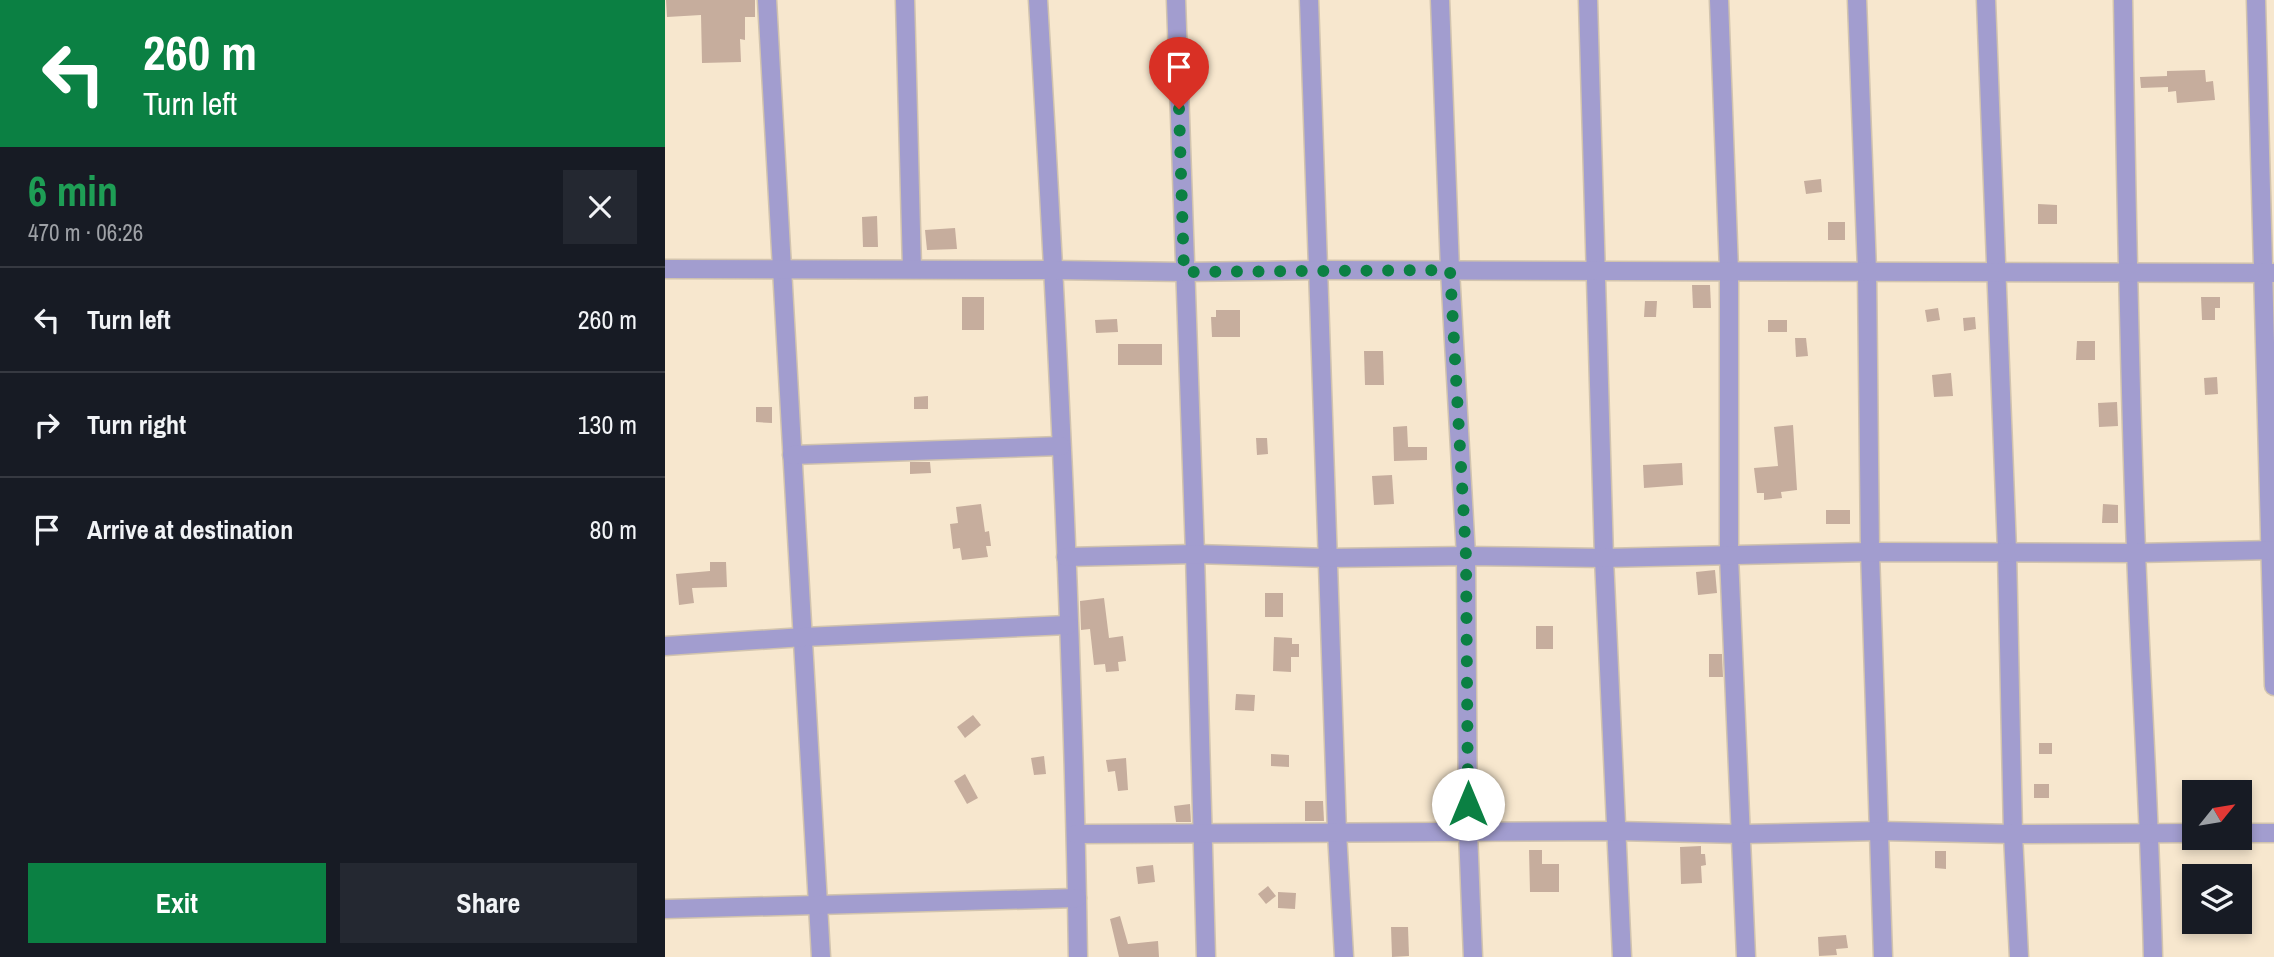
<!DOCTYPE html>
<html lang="en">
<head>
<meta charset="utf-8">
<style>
  :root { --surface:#171b24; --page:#242831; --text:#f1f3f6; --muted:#9ea1a6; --line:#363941; --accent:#0b8043 }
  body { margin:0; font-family:"Archivo Narrow",sans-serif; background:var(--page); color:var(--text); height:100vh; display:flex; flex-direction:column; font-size:26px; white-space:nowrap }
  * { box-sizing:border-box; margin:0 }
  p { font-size:23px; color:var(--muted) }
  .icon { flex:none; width:38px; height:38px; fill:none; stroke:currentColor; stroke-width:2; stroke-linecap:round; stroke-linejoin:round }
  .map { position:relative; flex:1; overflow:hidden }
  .drawer { display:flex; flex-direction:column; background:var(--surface); width:665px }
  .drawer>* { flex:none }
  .guide { background:#0b8043; color:#fff; overflow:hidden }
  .needle { width:46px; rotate:60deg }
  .buttons { position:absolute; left:1517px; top:780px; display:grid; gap:14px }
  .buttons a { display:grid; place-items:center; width:70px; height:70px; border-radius:0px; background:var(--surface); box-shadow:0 4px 10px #0003; font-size:35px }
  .pin { position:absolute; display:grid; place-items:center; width:60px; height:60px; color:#fff; margin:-72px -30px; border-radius:50% 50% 50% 0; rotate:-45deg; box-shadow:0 0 7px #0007 }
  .pin .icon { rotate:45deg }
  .me { position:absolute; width:77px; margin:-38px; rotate:0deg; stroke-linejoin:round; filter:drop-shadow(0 0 5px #0008) }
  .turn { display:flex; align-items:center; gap:24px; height:147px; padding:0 28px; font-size:32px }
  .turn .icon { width:91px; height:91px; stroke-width:2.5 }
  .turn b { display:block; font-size:49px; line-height:60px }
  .round { display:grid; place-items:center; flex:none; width:74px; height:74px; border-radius:0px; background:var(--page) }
  .head { display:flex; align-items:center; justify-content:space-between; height:119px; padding:0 28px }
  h1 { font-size:42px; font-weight:700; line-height:52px; color:#1e9e55 }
  .cta { display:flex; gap:14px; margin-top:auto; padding:14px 28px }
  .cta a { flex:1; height:80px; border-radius:0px; background:var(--accent); color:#fff; font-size:28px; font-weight:700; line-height:80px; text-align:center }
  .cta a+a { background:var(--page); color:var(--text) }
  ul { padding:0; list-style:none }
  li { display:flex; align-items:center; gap:21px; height:105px; padding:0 28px; border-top:2px solid var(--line) }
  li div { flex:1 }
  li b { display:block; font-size:26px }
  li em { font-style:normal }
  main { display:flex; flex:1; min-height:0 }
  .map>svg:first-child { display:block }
</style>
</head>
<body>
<main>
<section class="drawer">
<div class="guide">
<div class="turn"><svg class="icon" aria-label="left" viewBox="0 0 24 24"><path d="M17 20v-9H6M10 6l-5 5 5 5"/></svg><div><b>260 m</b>Turn left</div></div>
</div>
<div class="head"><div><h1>6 min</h1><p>470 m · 06:26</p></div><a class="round"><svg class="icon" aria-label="close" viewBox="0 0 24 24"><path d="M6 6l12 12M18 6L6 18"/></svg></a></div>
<ul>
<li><svg class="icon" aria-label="left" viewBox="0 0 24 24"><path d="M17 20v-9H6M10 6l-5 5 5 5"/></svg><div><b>Turn left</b></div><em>260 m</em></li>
<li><svg class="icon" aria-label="right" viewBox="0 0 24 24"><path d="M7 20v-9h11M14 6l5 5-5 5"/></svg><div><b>Turn right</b></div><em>130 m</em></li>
<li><svg class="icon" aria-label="arrive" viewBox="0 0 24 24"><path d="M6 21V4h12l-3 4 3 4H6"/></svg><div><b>Arrive at destination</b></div><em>80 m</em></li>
</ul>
<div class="cta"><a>Exit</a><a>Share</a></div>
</section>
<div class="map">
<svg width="1609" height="957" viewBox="0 0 1609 957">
  <rect width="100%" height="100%" fill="#f7e7ce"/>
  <!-- building -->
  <g fill="#c6ad9d">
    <path d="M1 0H90V17H80V40L75 39 76 62 37 63 36 15 2 17Z"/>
    <path d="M1540 70 1541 82 1548 81 1550 100 1512 103 1511 91 1503 92V87L1476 88 1475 77 1502 76V71Z"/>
    <path d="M1156 179 1157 192 1141 194 1139 181Z"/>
    <path d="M1373 204 1392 205V224H1373Z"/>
    <path d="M212 216 213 247H198L197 217Z"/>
    <rect x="1163" y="222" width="17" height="18"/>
    <path d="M290 228 292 249 262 250 260 230Z"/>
    <path d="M1027 285H1045L1046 308H1028Z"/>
    <rect x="297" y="297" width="22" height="33"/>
    <path d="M1536 297H1555V308H1550V320H1537Z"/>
    <path d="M980 301H992L991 317H979Z"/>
    <path d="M1273 308 1275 320 1262 322 1260 310Z"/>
    <path d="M551 310H575V337H547L546 317H551Z"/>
    <path d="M1310 317 1311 329 1299 331 1298 318Z"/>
    <path d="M452 319 453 332 431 333 430 320Z"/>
    <rect x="1103" y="320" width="19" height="12"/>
    <path d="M1130 338H1141L1143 356 1131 357Z"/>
    <path d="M1412 341H1430V360H1411Z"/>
    <rect x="453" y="344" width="44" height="21"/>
    <path d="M699 351H718L719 385H700Z"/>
    <path d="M1286 373 1288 396 1269 397 1267 375Z"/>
    <path d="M1552 377 1553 394 1540 395 1539 378Z"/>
    <path d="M263 396V409H249V397Z"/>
    <path d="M1452 402 1453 426 1434 427 1433 403Z"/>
    <path d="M91 407H107V423L91 422Z"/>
    <path d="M1128 425 1132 490 1116 492 1117 498 1099 500V493H1092L1089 468 1113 466 1109 427Z"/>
    <path d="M742 426 743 447H762V460L729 461 728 427Z"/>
    <path d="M591 438H602L603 454 592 455Z"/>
    <path d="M245 462H265L266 473 245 474Z"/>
    <path d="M1017 463 1018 485 979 488 978 465Z"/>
    <path d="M727 475 729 504 709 505 707 476Z"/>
    <path d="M316 504 320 532 324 531 326 546H321L323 557 297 560 295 548 288 549 285 524 293 523 291 507Z"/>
    <path d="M1438 504 1453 505V523H1437Z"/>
    <rect x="1161" y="510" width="24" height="14"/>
    <path d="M45 562H61L62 587 27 588 29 603 14 605 11 574 45 571Z"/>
    <path d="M1050 570 1052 593 1033 595 1031 572Z"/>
    <rect x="600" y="593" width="18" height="24"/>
    <path d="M439 598 444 638 458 636 461 661 453 662 454 671 441 672 440 664 429 665 425 629 416 630 415 601Z"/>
    <rect x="871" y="626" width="17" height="23"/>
    <path d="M609 637 627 638V644H634V657H626V672L608 671Z"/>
    <path d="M1044 654H1057L1058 677H1044Z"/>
    <path d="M571 694 590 695 589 711 570 710Z"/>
    <path d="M308 715 316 725 300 738 292 727Z"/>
    <rect x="1374" y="743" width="13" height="11"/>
    <path d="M606 754 624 755V767L606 766Z"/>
    <path d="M379 756 381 774 369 775 366 758Z"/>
    <path d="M461 758 463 790 453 791 450 771 443 772 441 760Z"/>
    <path d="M300 774 313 798 302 804 289 781Z"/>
    <rect x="1369" y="784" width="15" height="14"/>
    <path d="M640 801H658L659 821H640Z"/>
    <path d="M525 804 526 822H511L509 806Z"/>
    <path d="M1036 846V854H1040L1041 865 1036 866 1037 883 1016 884 1015 847Z"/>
    <path d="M864 850H877V864H894V892H865Z"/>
    <path d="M1270 851H1281V869L1270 868Z"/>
    <path d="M488 865 490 882 473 884 471 867Z"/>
    <path d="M603 886 611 896 601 904 593 894Z"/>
    <path d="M613 892 631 893 630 909 613 908Z"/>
    <path d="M455 916 463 944 493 941 494 957H454L445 919Z"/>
    <path d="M726 927H743L744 956 727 957Z"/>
    <path d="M1181 935 1183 948 1171 949 1172 955 1154 956 1153 937Z"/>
  </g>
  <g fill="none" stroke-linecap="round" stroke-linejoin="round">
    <!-- minor casing -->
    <g stroke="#d2c4ae" stroke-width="21">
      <g id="minor">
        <path d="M102 0C118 319 139 638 156 957"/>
        <path d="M240 0 247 269"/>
        <path d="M373 0C392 319 408 638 413 957"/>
        <path d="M511 0 530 554 541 957"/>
        <path d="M644 0 672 832 679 957"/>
        <path d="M775 0 785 270 801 556 803 832 808 957"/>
        <path d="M923 0 939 558 957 957"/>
        <path d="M1054 0 1064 271V556L1081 957"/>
        <path d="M1192 0 1202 271 1205 552 1218 957"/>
        <path d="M1321 0 1342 551 1348 834 1354 957"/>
        <path d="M1458 0C1461 183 1464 367 1471 550 1476 686 1485 821 1488 957"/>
        <path d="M1591 0 1609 686"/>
        <path d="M0 269 389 270 519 272 652 270 1609 273"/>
        <path d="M127 455 396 446"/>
        <path d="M401 557 530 554 664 558 801 556 939 558 1205 552 1471 553 1609 550"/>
        <path d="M0 646 139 637 403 625"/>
        <path d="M1575 833H1609"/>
        <path d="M411 834 952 831 1076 834 1215 831 1348 834 1530 833"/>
        <path d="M0 909 412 898"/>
      </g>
    </g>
    <!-- minor -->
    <use href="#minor" stroke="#a29dcf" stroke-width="18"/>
  </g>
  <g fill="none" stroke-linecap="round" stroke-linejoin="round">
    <!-- route -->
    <path stroke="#0b8043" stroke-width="12" stroke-dasharray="0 21.6" d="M514 109 519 272 785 270 801 556 803 804"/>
  </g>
</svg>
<div class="buttons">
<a><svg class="needle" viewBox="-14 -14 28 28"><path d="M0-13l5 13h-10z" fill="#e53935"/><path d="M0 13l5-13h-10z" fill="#9ea1a6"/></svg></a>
<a><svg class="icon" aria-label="layers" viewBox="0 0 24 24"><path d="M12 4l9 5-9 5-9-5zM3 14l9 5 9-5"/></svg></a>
</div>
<div class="pin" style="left:514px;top:109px;background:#d93025"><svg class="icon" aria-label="arrive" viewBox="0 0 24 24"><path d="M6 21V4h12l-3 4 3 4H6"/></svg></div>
<svg class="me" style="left:803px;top:804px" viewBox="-20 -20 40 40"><circle r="19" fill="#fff"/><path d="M0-13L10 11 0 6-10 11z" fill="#0b8043"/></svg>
</div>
</main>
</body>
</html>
